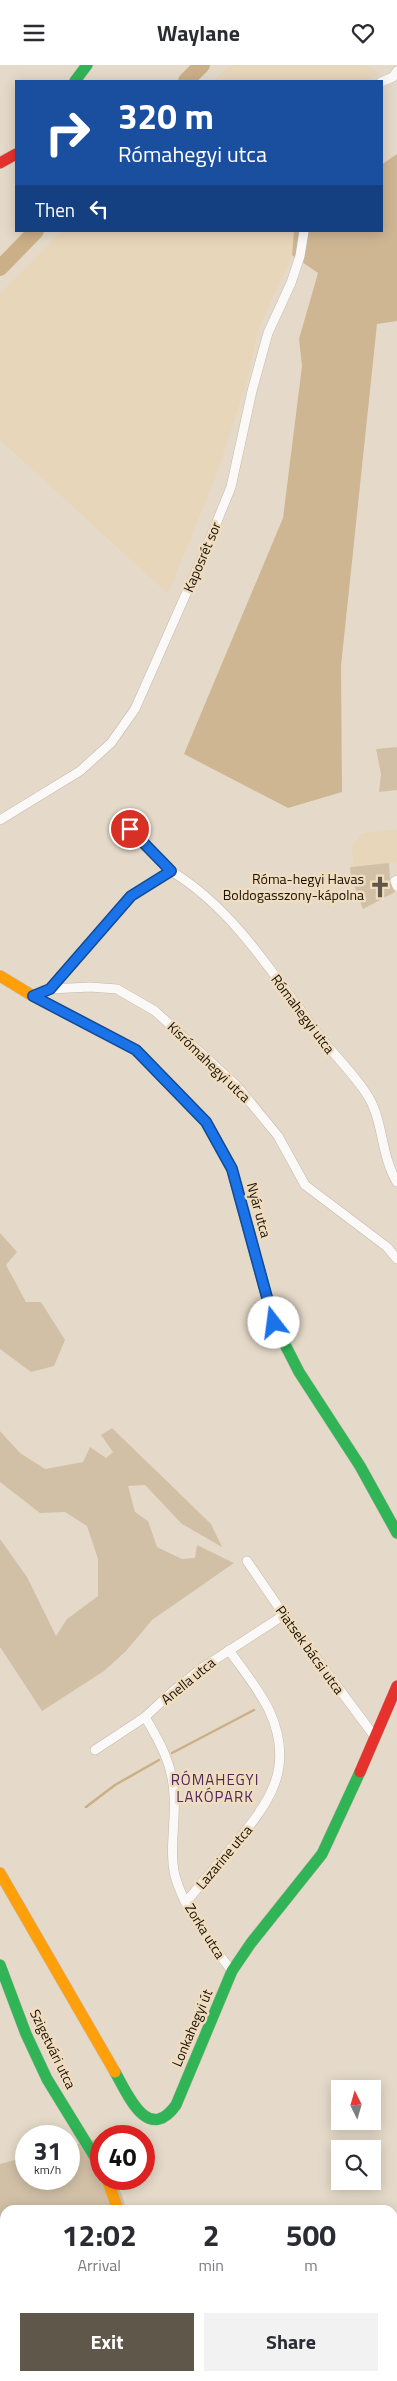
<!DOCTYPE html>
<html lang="en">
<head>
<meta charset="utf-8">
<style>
  :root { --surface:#fff; --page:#f2f2f3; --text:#2b2b33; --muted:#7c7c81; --accent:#5f574a }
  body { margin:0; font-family:"Titillium Web",sans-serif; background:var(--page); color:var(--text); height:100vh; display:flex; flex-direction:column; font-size:19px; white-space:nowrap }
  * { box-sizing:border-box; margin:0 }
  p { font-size:16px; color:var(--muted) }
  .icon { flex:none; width:28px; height:28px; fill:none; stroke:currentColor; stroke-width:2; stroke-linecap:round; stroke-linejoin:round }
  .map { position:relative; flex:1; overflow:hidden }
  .panel { position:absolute; left:0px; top:2140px; width:398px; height:176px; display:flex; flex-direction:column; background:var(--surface); border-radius:15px 15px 0 0; box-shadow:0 2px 12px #0003 }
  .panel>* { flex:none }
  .top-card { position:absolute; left:15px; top:15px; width:368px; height:152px; border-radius:0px; box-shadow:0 2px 12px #0003; background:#1a4fa0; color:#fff; overflow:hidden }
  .needle { width:32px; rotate:355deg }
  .fabs { position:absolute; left:331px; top:2015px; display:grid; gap:10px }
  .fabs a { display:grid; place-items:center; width:50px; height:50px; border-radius:0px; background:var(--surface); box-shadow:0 2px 12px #0003; font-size:25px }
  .speed { position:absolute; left:15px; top:2060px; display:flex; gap:10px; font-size:25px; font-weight:700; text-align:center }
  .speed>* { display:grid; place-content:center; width:65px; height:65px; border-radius:50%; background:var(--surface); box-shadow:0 2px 12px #0003; line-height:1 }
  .speed small { font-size:12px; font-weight:400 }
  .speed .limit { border:8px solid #d22; background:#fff; color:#111 }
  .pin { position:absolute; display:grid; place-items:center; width:42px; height:42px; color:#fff; margin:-21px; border:2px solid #fff; border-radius:50%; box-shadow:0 1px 5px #0007 }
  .me { position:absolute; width:55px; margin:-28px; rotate:345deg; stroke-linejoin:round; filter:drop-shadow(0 0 4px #0008) }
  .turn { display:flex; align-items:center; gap:18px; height:105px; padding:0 20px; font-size:22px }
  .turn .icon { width:65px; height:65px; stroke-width:2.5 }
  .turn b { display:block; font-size:35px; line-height:42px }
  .then { display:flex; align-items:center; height:48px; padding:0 20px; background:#0003; gap:10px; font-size:19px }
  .eta { display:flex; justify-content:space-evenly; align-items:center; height:85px; text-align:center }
  .eta b { font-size:30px; font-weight:700; line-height:35px }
  .action { display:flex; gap:10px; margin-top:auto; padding:10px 20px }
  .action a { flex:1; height:58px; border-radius:0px; background:var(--accent); color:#fff; font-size:20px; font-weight:700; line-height:58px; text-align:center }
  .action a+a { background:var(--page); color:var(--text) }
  header { display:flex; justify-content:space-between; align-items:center; height:65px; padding:0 20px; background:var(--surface); font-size:22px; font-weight:700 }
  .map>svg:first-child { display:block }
</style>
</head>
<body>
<header><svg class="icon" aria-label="menu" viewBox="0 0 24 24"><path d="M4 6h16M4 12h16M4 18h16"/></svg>Waylane<svg class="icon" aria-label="heart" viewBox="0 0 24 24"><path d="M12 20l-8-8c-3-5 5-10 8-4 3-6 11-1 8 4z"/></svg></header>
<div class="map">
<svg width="397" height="2316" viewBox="0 0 397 2316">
  <rect width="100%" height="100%" fill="#e5dac9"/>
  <!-- built -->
  <g fill="#e8d6ba">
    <path d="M230 0H366L379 8 366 16H213Z"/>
    <path d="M62 166H294L292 190 259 263 246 320 216 411 168 529 0 375V228Z"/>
    <path d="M397 764V798L353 801 352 782 362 768Z"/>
  </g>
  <!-- green -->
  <g fill="#d1c0a6">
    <path d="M397 682V725L379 727 381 709 376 684Z"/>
    <path d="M389 798 390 815 395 827 363 844 351 812 350 802Z"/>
    <path d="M0 1168 17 1187 6 1200 26 1237H41L65 1275 54 1301 31 1307 0 1284Z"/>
    <path d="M112 1363 211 1459 222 1482 182 1459 145 1420 128 1421 135 1447 148 1456 157 1482 182 1494 195 1493 197 1480 234 1498 152 1555 126 1586 104 1606 42 1646 0 1582V1474L27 1512 56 1571 67 1554 98 1531V1494L87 1461 65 1447 40 1448 0 1417V1366L20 1388 45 1404 83 1397 90 1382 106 1393 113 1387 101 1370Z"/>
    <path d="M95 2075 101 2085V2114H116L127 2145H5V2311H392L393 2224 397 2223V2316H0V2099L26 2092V2114H69V2081Z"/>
  </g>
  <!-- forest -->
  <path fill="#ceb693" d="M397 89V256L377 259 341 601 342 727 288 743 184 689 283 453 302 301 299 274 318 208 292 190 294 166H381V100Z"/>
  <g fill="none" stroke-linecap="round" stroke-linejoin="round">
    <!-- stream -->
    <g stroke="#cbaf87" stroke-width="2.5">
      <path d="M172 1688 254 1645"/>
      <path d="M86 1742 115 1720 159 1695"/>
      <path d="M0 2272 5 2282"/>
      <path d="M20 2311 23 2316"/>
    </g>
    <!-- river -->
    <g stroke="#cbaf87" stroke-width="16">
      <path d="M186 16 202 0"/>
      <path d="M0 203 36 166"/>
    </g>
    <!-- street casing -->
    <g stroke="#c2b9ad" stroke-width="10">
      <g id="street">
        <path d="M381 17 393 12 397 6"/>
        <path d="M0 755 80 706 111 678 135 644 205 486 231 422 252 326 268 268 291 218 300 191 304 166"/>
        <path d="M130 764 171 806"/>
        <path d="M397 815 395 816 397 821"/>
        <path d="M50 924 90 922 117 924 155 946 237 1021 278 1071 305 1120 387 1182 397 1194"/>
        <path d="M33 931 50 924 131 831 171 806C234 844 274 911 318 969 333 989 352 1007 366 1028 384 1054 380 1090 397 1117"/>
        <path d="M247 1496 284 1550 375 1672"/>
        <path d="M145 1652C160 1677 173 1700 174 1730 176 1757 169 1785 175 1811 185 1846 210 1878 232 1906"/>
        <path d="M95 1685 145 1652 172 1627 202 1603 284 1550"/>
        <path d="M186 1837C202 1818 217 1800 233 1781 269 1738 296 1703 269 1645 259 1624 242 1604 229 1585"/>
      </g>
    </g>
    <!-- fast casing -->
    <g stroke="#c2b9ad" stroke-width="12">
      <g id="fast">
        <path d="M75 16 87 0"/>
        <path d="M240 1134 274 1258 299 1307 360 1401 397 1468"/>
        <path d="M0 1900 26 1969 47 2014 101 2102"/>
        <path d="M115 2007C128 2030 148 2079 176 2040L232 1906 251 1878 322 1789 360 1707"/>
        <path d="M171 2311 173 2316"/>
      </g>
    </g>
    <!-- slow casing -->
    <g stroke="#c2b9ad" stroke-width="12">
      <g id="slow">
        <path d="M0 911 33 931 136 985 206 1057 232 1104 240 1134"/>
        <path d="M0 1808 115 2007"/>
        <path d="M107 2114 118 2145"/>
      </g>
    </g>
    <!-- jam casing -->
    <g stroke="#c2b9ad" stroke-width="12">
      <g id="jam">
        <path d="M0 98 16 89"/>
        <path d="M360 1707 397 1621"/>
      </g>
    </g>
    <!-- street -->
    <use href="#street" stroke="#fbf9f7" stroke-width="9"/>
    <!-- fast -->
    <use href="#fast" stroke="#30b455" stroke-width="11"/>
    <!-- slow -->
    <use href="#slow" stroke="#ff9f0a" stroke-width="11"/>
    <!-- jam -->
    <use href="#jam" stroke="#e5322d" stroke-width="11"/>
  </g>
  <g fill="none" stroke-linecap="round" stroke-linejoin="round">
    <!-- route casing -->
    <g stroke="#114b97" stroke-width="12">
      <path id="route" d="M130 764 171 806 131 831 50 924 33 931 136 985 206 1057 232 1104 274 1258"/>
    </g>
    <!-- route -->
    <use href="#route" stroke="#1a73e8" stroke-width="9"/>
  </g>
  <!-- icons -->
  <defs>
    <g id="church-bare" transform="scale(1.725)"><path d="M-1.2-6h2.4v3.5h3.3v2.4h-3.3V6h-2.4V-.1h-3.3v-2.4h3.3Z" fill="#5f574a" stroke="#f0dcbe" stroke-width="2.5" paint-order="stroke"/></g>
  </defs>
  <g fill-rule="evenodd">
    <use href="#church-bare" x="380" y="822"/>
  </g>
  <g text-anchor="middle" stroke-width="5" stroke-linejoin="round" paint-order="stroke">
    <!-- street labels -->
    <g font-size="14" fill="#171006" stroke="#f0dcbe">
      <text transform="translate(202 492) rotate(-67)" y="5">Kaposrét sor</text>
      <text transform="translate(303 949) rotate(53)" y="5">Rómahegyi utca</text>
      <text transform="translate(209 997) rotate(44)" y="5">Kisrómahegyi utca</text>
      <text transform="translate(259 1145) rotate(75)" y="5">Nyár utca</text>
      <text transform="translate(310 1585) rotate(54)" y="5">Piatsek bácsi utca</text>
      <text transform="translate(188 1616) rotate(-39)" y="5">Anella utca</text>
      <text transform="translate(224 1792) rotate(-50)" y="5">Lazarine utca</text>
      <text transform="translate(205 1866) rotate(58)" y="5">Zorka utca</text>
      <text transform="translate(192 1963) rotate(-67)" y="5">Lonkahegyi út</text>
      <text transform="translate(53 1984) rotate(64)" y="5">Szigetvári utca</text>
    </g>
    <!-- poi labels -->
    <g font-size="14" fill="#171006" stroke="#f0dcbe" text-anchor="end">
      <text x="364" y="819">Róma-hegyi Havas<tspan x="364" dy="16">Boldogasszony-kápolna</tspan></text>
    </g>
    <!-- neighbourhood labels -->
    <g font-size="15" letter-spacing="1" fill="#4c2961" stroke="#f0dcbe">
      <text x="215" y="1720">RÓMAHEGYI<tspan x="215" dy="17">LAKÓPARK</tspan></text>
    </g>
  </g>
</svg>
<div class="fabs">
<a><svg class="needle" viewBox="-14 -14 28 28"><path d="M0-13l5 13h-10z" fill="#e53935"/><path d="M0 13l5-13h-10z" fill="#7c7c81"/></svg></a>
<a><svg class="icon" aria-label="search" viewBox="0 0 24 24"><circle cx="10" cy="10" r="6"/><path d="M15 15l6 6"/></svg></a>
</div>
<div class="speed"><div>31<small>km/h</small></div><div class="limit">40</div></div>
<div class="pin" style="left:130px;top:764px;background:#d93025"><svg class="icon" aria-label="arrive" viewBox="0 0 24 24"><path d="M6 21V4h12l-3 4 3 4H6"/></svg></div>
<svg class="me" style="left:274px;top:1258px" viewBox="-20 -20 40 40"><circle r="19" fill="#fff"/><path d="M0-13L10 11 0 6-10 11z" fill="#1a73e8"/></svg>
<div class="top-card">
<div class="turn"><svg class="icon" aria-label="right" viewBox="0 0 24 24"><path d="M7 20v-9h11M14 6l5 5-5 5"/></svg><div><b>320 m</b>Rómahegyi utca</div></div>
<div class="then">Then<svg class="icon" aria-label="left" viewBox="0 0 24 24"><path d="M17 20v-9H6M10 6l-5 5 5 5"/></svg></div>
</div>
<section class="panel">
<div class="eta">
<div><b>12:02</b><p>Arrival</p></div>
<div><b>2</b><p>min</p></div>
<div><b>500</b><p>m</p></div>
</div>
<div class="action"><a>Exit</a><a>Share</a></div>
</section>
</div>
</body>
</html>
